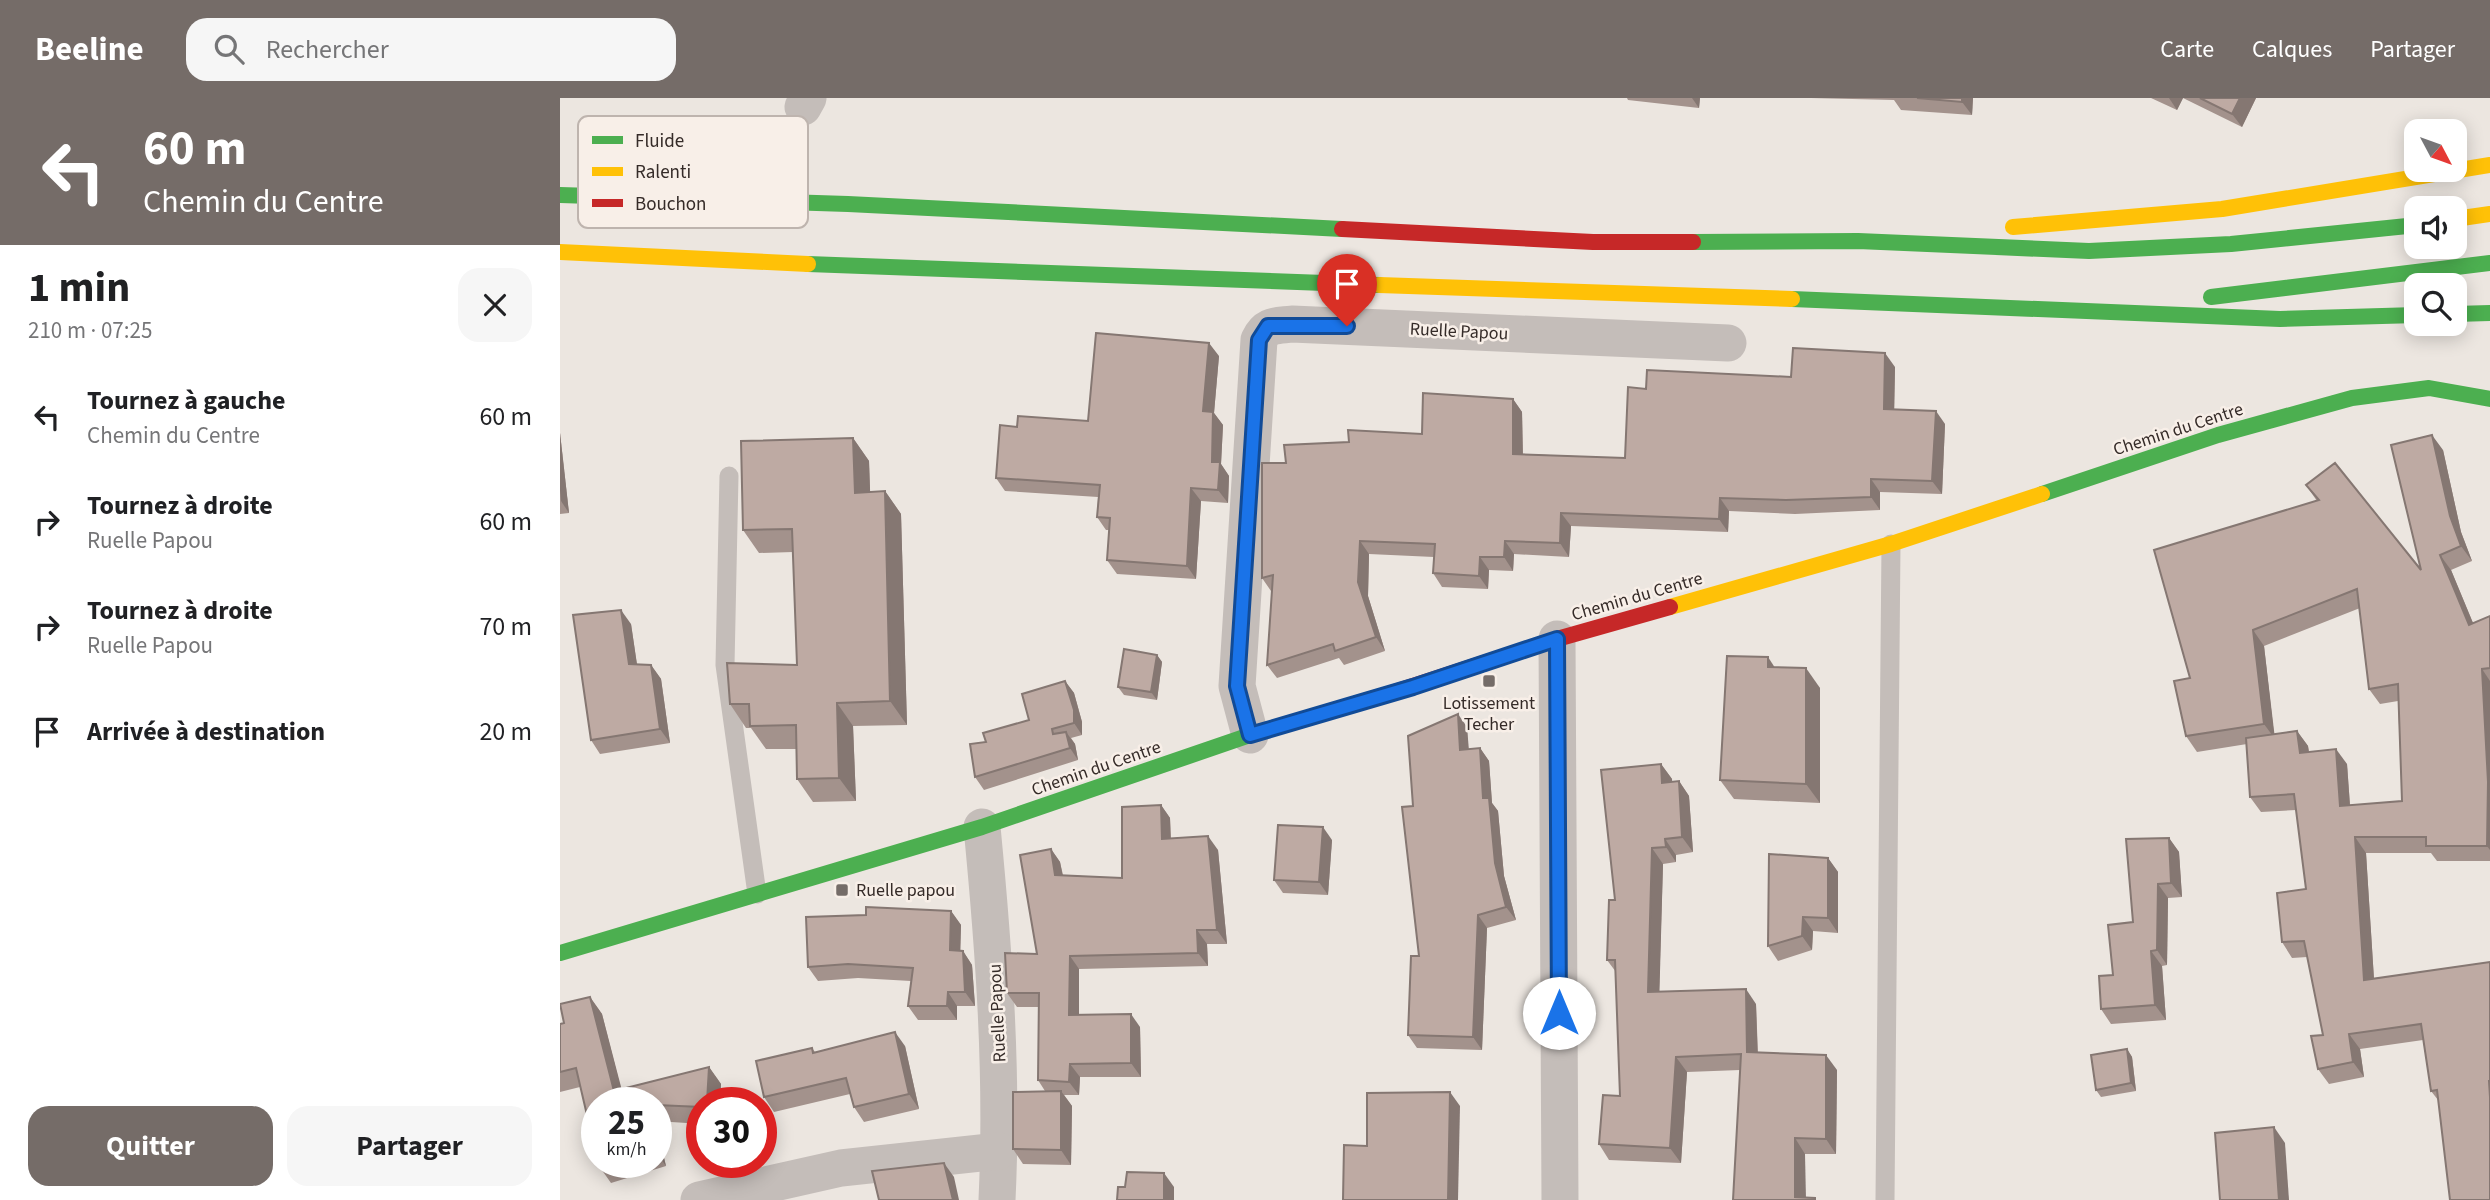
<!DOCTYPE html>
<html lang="fr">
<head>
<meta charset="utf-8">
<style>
  :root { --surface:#fff; --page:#f6f6f6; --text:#202124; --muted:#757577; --accent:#756c68 }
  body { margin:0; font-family:"Source Sans 3",sans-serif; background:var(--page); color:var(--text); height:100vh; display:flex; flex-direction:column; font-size:26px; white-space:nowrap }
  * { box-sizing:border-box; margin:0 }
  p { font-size:23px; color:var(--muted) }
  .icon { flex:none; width:38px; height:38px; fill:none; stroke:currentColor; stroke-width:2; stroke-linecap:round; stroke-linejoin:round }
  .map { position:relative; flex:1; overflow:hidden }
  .panel { display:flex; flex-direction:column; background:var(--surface); width:560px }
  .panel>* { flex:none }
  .hud { background:#756c68; color:#fff; overflow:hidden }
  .needle { width:46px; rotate:131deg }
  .fabs { position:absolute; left:1844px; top:21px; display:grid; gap:14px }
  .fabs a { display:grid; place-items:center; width:63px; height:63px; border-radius:14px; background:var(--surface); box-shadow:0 4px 18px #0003; font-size:35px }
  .speed { position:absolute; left:21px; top:989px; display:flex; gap:14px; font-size:35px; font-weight:700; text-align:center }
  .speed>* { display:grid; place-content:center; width:91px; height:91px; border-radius:50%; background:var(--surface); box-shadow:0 4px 18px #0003; line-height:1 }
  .speed small { font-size:18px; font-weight:400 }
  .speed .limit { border:10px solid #d22; background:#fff; color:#111 }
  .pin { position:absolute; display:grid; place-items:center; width:60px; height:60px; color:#fff; margin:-72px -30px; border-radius:50% 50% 50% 0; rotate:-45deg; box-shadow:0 0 7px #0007 }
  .pin .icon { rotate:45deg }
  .me { position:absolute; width:77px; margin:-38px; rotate:0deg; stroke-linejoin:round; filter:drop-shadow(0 0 5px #0008) }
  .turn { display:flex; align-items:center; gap:24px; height:147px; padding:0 28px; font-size:32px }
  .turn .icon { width:91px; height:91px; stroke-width:2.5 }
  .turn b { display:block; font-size:49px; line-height:60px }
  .round { display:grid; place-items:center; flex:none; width:74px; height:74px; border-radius:21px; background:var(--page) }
  .head { display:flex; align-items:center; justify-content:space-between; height:119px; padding:0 28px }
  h1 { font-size:42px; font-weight:700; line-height:52px }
  .cta { display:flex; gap:14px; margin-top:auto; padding:14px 28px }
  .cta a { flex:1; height:80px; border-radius:21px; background:var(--accent); color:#fff; font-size:28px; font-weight:700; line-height:80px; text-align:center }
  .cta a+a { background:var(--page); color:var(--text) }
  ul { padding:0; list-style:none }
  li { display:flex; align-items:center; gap:21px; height:105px; padding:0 28px }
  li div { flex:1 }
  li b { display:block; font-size:26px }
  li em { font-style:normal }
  header { display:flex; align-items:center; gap:42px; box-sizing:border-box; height:98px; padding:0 35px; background:var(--accent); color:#fff }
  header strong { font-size:33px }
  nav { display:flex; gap:38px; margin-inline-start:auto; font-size:24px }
  .search { width:490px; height:63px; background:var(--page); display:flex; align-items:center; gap:18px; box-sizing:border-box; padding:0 24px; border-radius:21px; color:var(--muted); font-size:26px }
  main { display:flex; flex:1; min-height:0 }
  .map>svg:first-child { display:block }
</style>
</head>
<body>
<header>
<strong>Beeline</strong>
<div class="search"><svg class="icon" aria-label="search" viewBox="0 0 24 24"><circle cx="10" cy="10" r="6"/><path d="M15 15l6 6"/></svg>Rechercher</div>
<nav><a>Carte</a><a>Calques</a><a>Partager</a></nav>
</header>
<main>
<section class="panel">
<div class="hud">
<div class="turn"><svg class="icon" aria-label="left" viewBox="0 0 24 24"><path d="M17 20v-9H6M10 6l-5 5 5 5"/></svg><div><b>60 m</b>Chemin du Centre</div></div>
</div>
<div class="head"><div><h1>1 min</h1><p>210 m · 07:25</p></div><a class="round"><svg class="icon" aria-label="close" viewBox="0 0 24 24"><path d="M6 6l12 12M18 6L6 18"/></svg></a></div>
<ul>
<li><svg class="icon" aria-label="left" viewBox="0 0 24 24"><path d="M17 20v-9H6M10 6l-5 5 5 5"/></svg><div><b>Tournez à gauche</b><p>Chemin du Centre</p></div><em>60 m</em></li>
<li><svg class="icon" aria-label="right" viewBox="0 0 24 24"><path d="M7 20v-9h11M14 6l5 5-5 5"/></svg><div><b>Tournez à droite</b><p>Ruelle Papou</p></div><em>60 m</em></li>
<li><svg class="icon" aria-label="right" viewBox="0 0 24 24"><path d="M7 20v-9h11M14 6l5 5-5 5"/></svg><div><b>Tournez à droite</b><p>Ruelle Papou</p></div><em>70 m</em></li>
<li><svg class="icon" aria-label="arrive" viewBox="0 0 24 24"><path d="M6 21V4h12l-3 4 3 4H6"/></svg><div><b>Arrivée à destination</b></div><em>20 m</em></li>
</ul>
<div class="cta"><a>Quitter</a><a>Partager</a></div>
</section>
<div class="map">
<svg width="1930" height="1102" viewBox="0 0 1930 1102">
  <rect width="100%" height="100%" fill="#ece6e0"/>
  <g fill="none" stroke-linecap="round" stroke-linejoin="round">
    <!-- lane -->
    <g stroke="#c4bdb9" stroke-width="19">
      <path d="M169 378 165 567 197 796"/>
      <path d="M1325 1102 1331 446"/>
    </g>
    <!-- street -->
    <g stroke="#c4bdb9" stroke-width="37">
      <path d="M243 9 248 0"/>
      <path d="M997 541 1000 1102"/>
      <path d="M690 637 677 588 699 242C706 226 716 228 732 226L1168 245"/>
      <path d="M422 729C434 853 443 977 437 1102"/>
      <path d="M139 1102 281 1070 439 1053"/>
    </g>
    <!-- fast -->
    <g stroke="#4caf50" stroke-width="16">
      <path d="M0 97 288 106 782 131"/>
      <path d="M1133 144 1298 143 1529 153 1671 146 1857 127"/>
      <path d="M248 166 819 187"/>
      <path d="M1651 199 1930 165"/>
      <path d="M1232 201 1720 221 1857 217"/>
      <path d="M1895 216 1930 215"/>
      <path d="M1482 396 1658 337 1792 300 1869 290 1930 301"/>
      <path d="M0 855 422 729 690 637 828 596"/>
    </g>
    <!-- slow -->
    <g stroke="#ffc107" stroke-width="16">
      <path d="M1895 121 1930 116"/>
      <path d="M1453 129 1662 111 1930 67"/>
      <path d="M0 154 248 166"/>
      <path d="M819 187 1232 201"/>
      <path d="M1110 509 1331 446 1482 396"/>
    </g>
    <!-- jam -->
    <g stroke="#c62828" stroke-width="16">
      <path d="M782 131 1033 144H1133"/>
      <path d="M828 596 997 541 1110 509"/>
    </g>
  </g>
  <!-- wall -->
  <g fill="#a3928c" fill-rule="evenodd">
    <path d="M1067 0H1140L1139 10 1068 2Z"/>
    <path d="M1251 0H1413L1412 17 1341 12 1334 2Z"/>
    <path d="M1591 0H1696L1682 29 1623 0 1617 12Z"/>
    <path d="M659 258 654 315 663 327 661 366 669 378 668 405 641 403 636 481 557 476 547 462 549 432H546L537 419 538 399 445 393 436 380 457 329 528 323Z"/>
    <path d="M1335 269 1334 311 1385 326 1382 396 1320 394V412L1235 416 1169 413 1168 434 1011 428 1009 459 954 456 953 473 929 472 928 491 882 489 873 475 874 459 809 456 808 498 825 553 784 567 779 560 717 580 707 567 712 493H711L702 480 726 365 789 344 862 336 953 301 962 314 963 356 1065 360 1086 291 1231 279Z"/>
    <path d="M0 335 9 415 0 416Z"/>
    <path d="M293 340 309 363 310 394 325 393 341 416 347 627 293 628 296 703 253 704 237 681 236 651H206L191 630H186L170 606 237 567 233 454 199 455 183 432Z"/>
    <path d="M1883 352 1901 434 1912 463 1891 472 1913 525 1930 518V763H1877L1871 755H1806L1814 881 1930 864V1102L1878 1002 1871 993 1863 942 1800 951 1804 979 1769 986 1758 971 1763 937 1747 859 1732 860 1722 844 1746 791 1736 712 1701 714 1690 699 1687 646 1637 654 1626 638 1630 580 1757 403 1746 387 1861 472ZM1800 510 1809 591 1820 606 1838 603 1842 703 1790 707 1787 666 1749 654 1748 648 1737 633 1714 636 1704 548Z"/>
    <path d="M71 526 77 567H91L101 581 110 645 40 656 31 642Z"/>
    <path d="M597 557 602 564 597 602 564 597 558 589Z"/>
    <path d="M1214 569 1260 590V705L1174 701 1160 682Z"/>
    <path d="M505 583 514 595 522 624V637L511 640 515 646 518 662 424 692 415 679Z"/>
    <path d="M907 629 908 651 920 650 929 663 932 705 938 713 944 778 956 822 927 830 922 952 857 950 848 937 859 858 853 708Z"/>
    <path d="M1101 666 1112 681V684L1119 683 1129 698 1133 754 1116 757V764L1103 766 1099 894 1196 906 1198 955 1277 972 1276 1056H1245L1173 1102 1180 972 1127 974 1121 1065 1049 1062 1039 1046 1060 998 1056 874 1047 862 1055 802Z"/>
    <path d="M601 707 610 720 611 740 658 752 667 846H647L648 868 519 871V917L580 929 581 979H520L519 997H504L512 1008 511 1067 463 1066 453 1051 485 993 478 982 479 909H457L447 895 477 856 491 751 500 764 503 777 562 780Z"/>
    <path d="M1609 740 1619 754 1622 799 1608 800 1607 867 1602 868 1606 922 1551 926 1541 911 1573 824Z"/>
    <path d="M772 742 768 797 723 795 714 782Z"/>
    <path d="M1268 760 1278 774V835L1253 833 1252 852 1218 863 1208 848Z"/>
    <path d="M391 813 401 827 400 853H403L412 867 415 908H397V922H358L348 908 351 883 298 880 258 883 248 869 306 817Z"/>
    <path d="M30 899 42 916 61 991 149 969 161 986 160 1004H142V1026L96 1023V1004L20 989 0 994V926L4 925Z"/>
    <path d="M345 948 359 1011 304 1024 294 1009 290 996 214 1014 204 999 252 950 255 954Z"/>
    <path d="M1567 951 1572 959 1576 993 1541 999 1536 992Z"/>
    <path d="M96 1027 106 1068 51 1085 39 1068 38 1064H96Z"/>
  </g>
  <!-- shaded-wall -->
  <g fill="#857772">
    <path d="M1132 0H1140L1139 10Z"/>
    <path d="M1402 0H1413L1412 17 1402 4Z"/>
    <path d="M1609 0H1623L1617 12Z"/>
    <path d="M1680 0H1696L1682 29 1672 16Z"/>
    <path d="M649 245 659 258 654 315 663 327 661 366 669 378 668 405 658 392 652 364 643 313Z"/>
    <path d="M1325 255 1335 269 1334 324 1324 311Z"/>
    <path d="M953 301 962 314 963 369 953 356Z"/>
    <path d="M1376 313 1385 326 1382 396 1372 383Z"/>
    <path d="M0 335 9 415 1 403 0 392Z"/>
    <path d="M1872 337 1883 352 1901 434 1912 463 1901 448 1890 418Z"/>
    <path d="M293 340 309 363 311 418 295 395Z"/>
    <path d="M1311 381 1320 394V412L1311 399Z"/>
    <path d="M631 390 641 403 636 481 627 468Z"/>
    <path d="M325 393 341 416 347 627 330 603Z"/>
    <path d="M1160 400 1169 413 1168 434 1159 421Z"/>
    <path d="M1001 415 1011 428 1009 459 1000 445Z"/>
    <path d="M800 443 809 456 808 498 825 553 816 539 798 484Z"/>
    <path d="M945 443 954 456 953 473 944 459Z"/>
    <path d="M1880 457 1891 472 1920 542 1909 527Z"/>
    <path d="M920 459 929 472 928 491 919 478Z"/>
    <path d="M61 512 71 526 79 580 69 566Z"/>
    <path d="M1693 532 1704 548 1715 641 1704 626Z"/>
    <path d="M597 557 602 564 597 602 591 594Z"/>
    <path d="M1208 559 1221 579 1208 569Z"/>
    <path d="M91 567 101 581 110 645 100 631Z"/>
    <path d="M1246 570 1260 590V705L1246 686Z"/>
    <path d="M1922 571 1930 583V752L1927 748Z"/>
    <path d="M505 583 514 595 522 624V637L514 625Z"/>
    <path d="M277 605 293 628 296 703 279 680Z"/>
    <path d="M898 616 907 629 910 665 900 652Z"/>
    <path d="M1737 633 1748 648 1751 670 1740 655Z"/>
    <path d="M506 634 515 646 518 662 510 650Z"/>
    <path d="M920 650 929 663 932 705 938 713 944 778 956 822 946 809 935 765 923 700Z"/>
    <path d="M1776 651 1787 666 1791 723 1780 708Z"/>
    <path d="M1101 666 1112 681 1113 700 1102 685Z"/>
    <path d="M1119 683 1129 698 1133 754 1122 739Z"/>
    <path d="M601 707 610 720 611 755 602 741Z"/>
    <path d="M763 729 772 742 768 797 759 784Z"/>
    <path d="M648 738 658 752 667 846 657 832Z"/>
    <path d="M1795 739 1806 755 1815 898 1804 882Z"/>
    <path d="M1609 740 1619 754 1622 799 1611 785Z"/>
    <path d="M1105 741 1116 757V764L1106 749Z"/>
    <path d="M1092 750 1103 766 1099 910 1088 894Z"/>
    <path d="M491 751 500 764 505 790 495 777Z"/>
    <path d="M1268 760 1278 774V835L1268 820Z"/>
    <path d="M1598 786 1608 800 1607 867 1597 852Z"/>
    <path d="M391 813 401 827 400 866 390 852Z"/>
    <path d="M918 817 927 830 922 952 913 939Z"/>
    <path d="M1243 819 1253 833 1252 852 1242 838Z"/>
    <path d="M637 832 647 846 648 868 638 855Z"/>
    <path d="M403 853 412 867 415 908 405 894Z"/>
    <path d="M1591 853 1602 868 1606 922 1595 907Z"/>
    <path d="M510 858 519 871V931L509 917Z"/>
    <path d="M1186 891 1196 906 1198 970 1187 954Z"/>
    <path d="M388 894 397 908V922L387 908Z"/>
    <path d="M30 899 42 916 65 1004 54 993Z"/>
    <path d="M571 916 580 929 581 979 571 965Z"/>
    <path d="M335 934 345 948 359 1011 349 996Z"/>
    <path d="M1789 936 1800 951 1804 979 1793 964Z"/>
    <path d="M1567 951 1572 959 1576 993 1571 985Z"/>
    <path d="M1266 957 1277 972 1276 1056 1266 1041Z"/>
    <path d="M1116 959 1127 974 1121 1065 1110 1050Z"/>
    <path d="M510 966 520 979 519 997 509 984Z"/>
    <path d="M149 969 161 986 160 1004H147Z"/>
    <path d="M501 993 512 1008 511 1067 501 1052Z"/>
    <path d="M890 994 900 1008 898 1102H888Z"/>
    <path d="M96 1027 106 1068 96 1054Z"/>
    <path d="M1714 1029 1725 1045 1729 1102H1719Z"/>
    <path d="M1235 1040 1245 1056 1246 1102 1235 1099Z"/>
    <path d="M384 1065 394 1079 399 1102H393Z"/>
    <path d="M604 1075 614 1089V1102H604Z"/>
  </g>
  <!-- building -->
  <g fill="#beaaa3" stroke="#857772" stroke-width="2">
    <path d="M1357 0H1402V4Z"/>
    <path d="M1640 0H1680L1672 16Z"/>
    <path d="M536 235 649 245 643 313 653 314 652 364H660L658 392 631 390 627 468 547 462 550 420 537 419 540 387 436 380 440 327 457 329 458 318 528 323Z"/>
    <path d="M1233 250 1325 255 1324 311 1376 313 1372 383 1311 381V399L1226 402 1160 400 1159 421 1001 415 1000 445 945 443 944 459H920L919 478 873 475 875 446 800 443 798 484 816 539 775 553 773 546 707 567 713 477 702 480V365H726L724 347 789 344 788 332 862 336 863 295 953 301V356L1065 360 1068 289 1086 291 1087 272 1231 279Z"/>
    <path d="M1872 337 1890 418 1901 448 1880 457 1909 527 1930 518V570L1922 571 1928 684 1927 748H1866V739H1795L1804 882 1930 864V983H1929L1930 999V1102H1890L1877 992 1871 993 1861 926 1789 936 1793 964 1758 971 1751 938 1763 937 1744 843 1722 844 1717 795 1746 791 1734 696 1690 699 1686 640 1737 633 1740 655 1776 651 1780 708 1842 703 1838 586 1809 591 1797 491 1693 532 1704 626 1626 638 1614 583 1630 580 1594 452 1759 402 1746 387 1775 365 1861 472 1831 347Z"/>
    <path d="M293 340 295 395 325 393 330 603 277 605 279 680 237 681 236 627 190 628 189 606H170L167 565 237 567 232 431 183 432 181 343Z"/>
    <path d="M61 512 69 566 91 567 100 631 31 642 13 517Z"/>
    <path d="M564 551 597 557 591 594 558 589Z"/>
    <path d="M1167 558 1208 559V569L1246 570V686L1160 682Z"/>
    <path d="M505 583 514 612V625L492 631 493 636 506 634 510 650 415 679 410 646 426 644 423 635 469 622 462 596Z"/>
    <path d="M898 616 900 652 920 650 923 700H929L935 765 946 809 918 817 913 939 848 937 851 858H859L842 709 853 708 848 638Z"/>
    <path d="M1101 666 1102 685 1119 683 1122 739 1105 741 1106 749 1092 750 1088 894 1186 891 1187 954 1266 957V1041L1235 1040V1099L1255 1100V1102H1173L1181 956 1116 959 1110 1050 1039 1046 1043 997 1060 998 1055 862H1047L1049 802H1055L1041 672Z"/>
    <path d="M601 707 602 741 648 738 657 832H637L638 855 510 858 509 917 571 916V965L510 966 509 984 478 982 479 895H447L445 855 477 856 460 757 491 751 495 777 562 780V709Z"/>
    <path d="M718 727 763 729 759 784 714 782Z"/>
    <path d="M1609 740 1611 785 1598 786 1597 852 1591 853 1595 907 1541 911 1539 878 1553 877 1548 827 1573 824 1566 741Z"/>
    <path d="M1209 756 1268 760V820L1243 819 1242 838 1208 848Z"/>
    <path d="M306 809 391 813 390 852 403 853 405 894H388L387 908H348L353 870 288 866 248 869 246 819 306 817Z"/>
    <path d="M30 899 54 993 149 969 147 1004H142V1009L96 1007V1004H37V1060L16 970 0 974V926L4 925 0 906Z"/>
    <path d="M335 934 349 996 294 1009 286 980 204 999 196 963 252 950 253 955Z"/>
    <path d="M1567 951 1571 985 1536 992 1531 957Z"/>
    <path d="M501 993V1052L453 1051V994Z"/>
    <path d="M890 994 888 1102H783L784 1047 807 1048V995Z"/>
    <path d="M1714 1029 1719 1102H1660L1655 1035Z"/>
    <path d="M38 1064H52L39 1068Z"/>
    <path d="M384 1065 393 1102H319L312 1073Z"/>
    <path d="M567 1074 604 1075V1102H557L558 1089H565Z"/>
  </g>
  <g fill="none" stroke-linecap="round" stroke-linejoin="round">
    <!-- route casing -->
    <g stroke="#114b97" stroke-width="18">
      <path id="route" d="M787 228H708L699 242 677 588 690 637 853 589 997 541 999 915"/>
    </g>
    <!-- route -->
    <use href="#route" stroke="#1a73e8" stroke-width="12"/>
  </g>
  <!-- markers -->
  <g fill="#756c68" stroke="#f8efe8" stroke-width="2.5">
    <rect x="922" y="576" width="14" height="14" rx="3.5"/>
    <rect x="275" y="785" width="14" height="14" rx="3.5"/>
  </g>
  <g text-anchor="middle" stroke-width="5" stroke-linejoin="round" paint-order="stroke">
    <!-- street labels -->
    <g font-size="18" fill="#352b28" stroke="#f8efe8">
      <text transform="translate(899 233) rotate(3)" y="6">Ruelle Papou</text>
      <text transform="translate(1618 331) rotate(-18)" y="6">Chemin du Centre</text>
      <text transform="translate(1077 498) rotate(-16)" y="6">Chemin du Centre</text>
      <text transform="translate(536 670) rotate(-19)" y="6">Chemin du Centre</text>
      <text transform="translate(437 915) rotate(-93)" y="6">Ruelle Papou</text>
    </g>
    <!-- poi labels -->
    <g font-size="18" fill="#352b28" stroke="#f8efe8">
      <text x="929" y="611">Lotissement<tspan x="929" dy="21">Techer</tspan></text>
      <text x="296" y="798" text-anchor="start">Ruelle papou</text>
    </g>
  </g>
  <!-- legend -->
  <rect x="18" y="18" width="230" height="112" rx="10" fill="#f8efe8" stroke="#beb4ae" stroke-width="2"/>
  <rect x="32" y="38" width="31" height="8" fill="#4caf50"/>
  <rect x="32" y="69" width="31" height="9" fill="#ffc107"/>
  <rect x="32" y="101" width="31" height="8" fill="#c62828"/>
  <g font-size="19" fill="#352b28">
    <text x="75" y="49">Fluide</text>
    <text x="75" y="80">Ralenti</text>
    <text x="75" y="112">Bouchon</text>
  </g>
</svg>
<div class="fabs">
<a><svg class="needle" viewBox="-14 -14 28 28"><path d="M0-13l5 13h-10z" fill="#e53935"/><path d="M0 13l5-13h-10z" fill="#757577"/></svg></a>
<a><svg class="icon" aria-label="sound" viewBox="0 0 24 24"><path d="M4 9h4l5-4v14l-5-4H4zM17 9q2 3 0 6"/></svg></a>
<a><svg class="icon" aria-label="search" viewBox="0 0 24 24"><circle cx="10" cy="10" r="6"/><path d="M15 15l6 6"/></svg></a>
</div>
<div class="speed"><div>25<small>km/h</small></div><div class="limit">30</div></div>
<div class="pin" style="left:787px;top:228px;background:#d93025"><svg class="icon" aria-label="arrive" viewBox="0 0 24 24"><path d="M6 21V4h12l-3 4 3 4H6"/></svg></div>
<svg class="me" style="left:999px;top:915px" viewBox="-20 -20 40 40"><circle r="19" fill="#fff"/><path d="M0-13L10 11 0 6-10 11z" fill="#1a73e8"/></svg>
</div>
</main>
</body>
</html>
